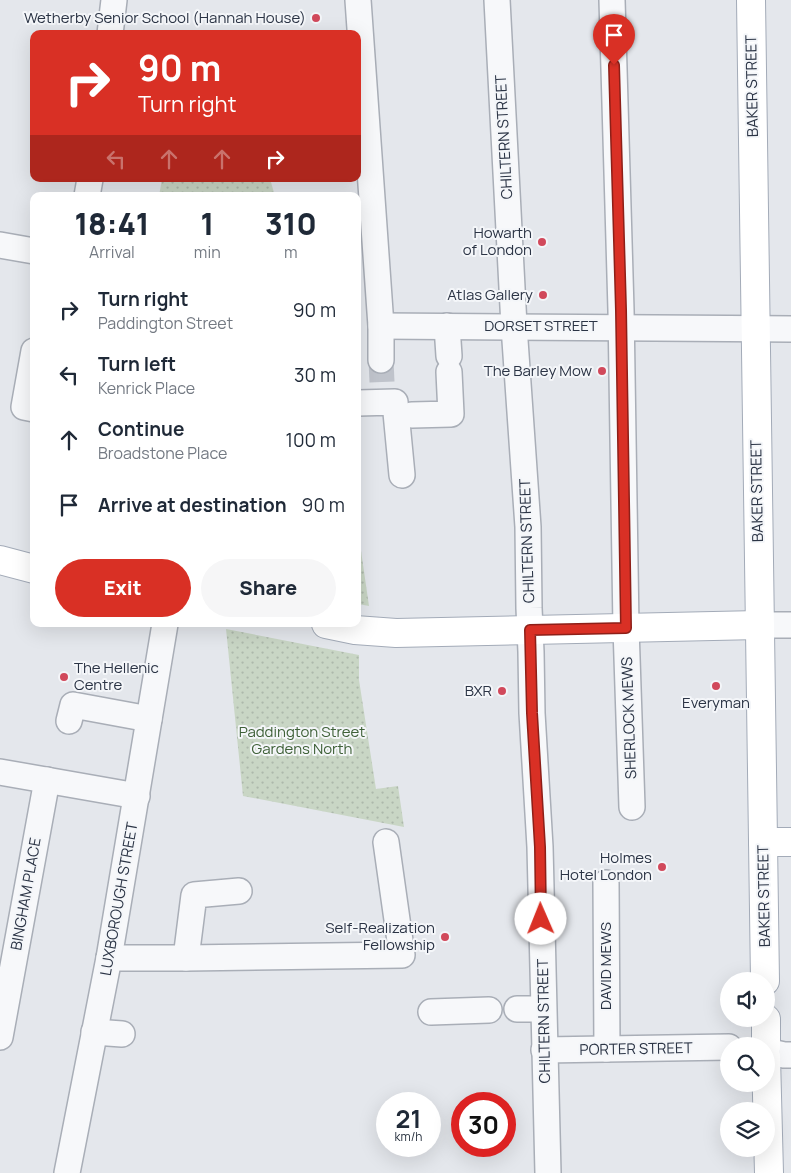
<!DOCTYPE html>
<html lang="en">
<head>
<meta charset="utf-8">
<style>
  :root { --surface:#fff; --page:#f6f6f7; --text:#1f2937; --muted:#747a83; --accent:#d93025 }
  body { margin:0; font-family:Manrope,sans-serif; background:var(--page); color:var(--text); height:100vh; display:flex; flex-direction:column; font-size:19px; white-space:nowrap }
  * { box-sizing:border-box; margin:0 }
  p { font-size:16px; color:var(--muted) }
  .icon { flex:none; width:28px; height:28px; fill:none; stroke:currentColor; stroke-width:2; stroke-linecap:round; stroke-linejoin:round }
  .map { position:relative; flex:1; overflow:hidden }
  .side { position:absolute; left:30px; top:192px; width:331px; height:435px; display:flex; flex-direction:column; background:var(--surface); border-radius:10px; box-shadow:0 5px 20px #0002 }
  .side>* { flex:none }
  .top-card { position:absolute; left:30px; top:30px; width:331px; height:152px; border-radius:10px; box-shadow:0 5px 20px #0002; background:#d93025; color:#fff; overflow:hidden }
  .tools { position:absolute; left:720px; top:972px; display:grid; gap:10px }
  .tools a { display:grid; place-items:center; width:55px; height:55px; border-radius:50%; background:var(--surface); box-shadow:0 5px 20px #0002; font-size:25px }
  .speed { position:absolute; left:376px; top:1092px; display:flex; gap:10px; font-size:25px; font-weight:700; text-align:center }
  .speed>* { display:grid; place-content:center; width:65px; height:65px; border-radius:50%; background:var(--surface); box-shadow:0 5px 20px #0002; line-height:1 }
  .speed small { font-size:12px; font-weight:400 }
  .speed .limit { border:8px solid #d22; background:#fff; color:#111 }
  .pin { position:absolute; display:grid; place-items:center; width:42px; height:42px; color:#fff; margin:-51px -21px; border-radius:50% 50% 50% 0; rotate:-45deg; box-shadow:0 0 5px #0007 }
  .pin .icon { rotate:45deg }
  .me { position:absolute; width:55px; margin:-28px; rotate:359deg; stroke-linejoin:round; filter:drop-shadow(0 0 4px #0008) }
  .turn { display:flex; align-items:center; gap:18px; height:105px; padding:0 25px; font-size:22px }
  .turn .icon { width:65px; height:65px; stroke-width:2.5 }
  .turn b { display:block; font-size:35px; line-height:42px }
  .lanes { display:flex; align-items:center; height:48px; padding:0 25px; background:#0003; justify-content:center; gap:25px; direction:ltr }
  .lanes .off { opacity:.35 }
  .eta { display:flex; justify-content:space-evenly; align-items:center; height:85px; text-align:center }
  .eta b { font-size:30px; font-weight:800; line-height:35px }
  .action { display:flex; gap:10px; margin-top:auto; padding:10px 25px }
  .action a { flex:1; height:58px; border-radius:30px; background:var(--accent); color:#fff; font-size:20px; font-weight:800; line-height:58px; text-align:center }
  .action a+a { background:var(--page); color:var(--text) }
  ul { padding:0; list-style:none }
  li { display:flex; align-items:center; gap:15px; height:65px; padding:0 25px }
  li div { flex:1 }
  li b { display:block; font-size:19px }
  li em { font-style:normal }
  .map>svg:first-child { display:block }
</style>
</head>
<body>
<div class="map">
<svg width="791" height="1173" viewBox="0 0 791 1173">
  <defs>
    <pattern id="grass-dots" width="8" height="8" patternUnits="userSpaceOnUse" patternTransform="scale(1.25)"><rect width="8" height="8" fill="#c9d6c5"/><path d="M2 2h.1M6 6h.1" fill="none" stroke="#adb8ab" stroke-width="1.8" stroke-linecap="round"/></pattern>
  </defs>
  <rect width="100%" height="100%" fill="#e4e7ec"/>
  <!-- grass -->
  <g fill="url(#grass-dots)">
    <path d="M162 179H270L275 196H159Z"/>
    <path d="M358 530 369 606 358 604Z"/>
    <path d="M226 629 359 655V680L376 789 398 786 404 827 243 796Z"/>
  </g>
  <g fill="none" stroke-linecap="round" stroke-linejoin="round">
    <!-- minor-tunnel -->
    <path stroke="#bfc3cb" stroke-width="25" stroke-dasharray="25 12" stroke-linecap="butt" d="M381 360 382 382"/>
    <!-- minor casing -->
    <g stroke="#a9aeb7" stroke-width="28">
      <g id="minor">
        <path d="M358 0 381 326V360"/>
        <path d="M497 0 514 326 528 527 529 608 531 652 532 713 540 847 548 1173"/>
        <path d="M612 0 621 310 626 628 632 807"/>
        <path d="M110 34 114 0"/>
        <path d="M87 196 90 179"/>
        <path d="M0 245 34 251"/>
        <path d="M381 326 791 329"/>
        <path d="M447 326 449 356"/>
        <path d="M34 351 24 407 34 409"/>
        <path d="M358 403 395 402 402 475"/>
        <path d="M412 415 451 414 449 372"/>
        <path d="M759 625H791"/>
        <path d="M69 721 73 705 149 719"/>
        <path d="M0 772 137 796"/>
        <path d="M606 883 607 1049"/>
        <path d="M109 958H186L194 895 239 891"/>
        <path d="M186 958 402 955 386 842"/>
        <path d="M517 1009H543"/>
        <path d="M431 1012 489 1010"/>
        <path d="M94 1032 122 1034"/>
        <path d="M0 1037 47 780"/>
        <path d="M544 1050 729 1047"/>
        <path d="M766 1051 784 1055H791"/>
        <path d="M67 1173 109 958 165 624"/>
      </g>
    </g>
    <!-- major casing -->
    <g stroke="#a3abb8" stroke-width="30">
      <g id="major">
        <path d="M751 0 765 981"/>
        <path d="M0 560 34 569"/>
        <path d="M326 624 355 630 396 633 759 625"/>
        <path d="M763 842H791"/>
        <path d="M766 1019V1046"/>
        <path d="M766 1057 769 1173"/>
      </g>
    </g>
    <!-- minor -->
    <use href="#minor" stroke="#f7f8fa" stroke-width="25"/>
    <!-- major -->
    <use href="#major" stroke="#fff" stroke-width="28"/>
  </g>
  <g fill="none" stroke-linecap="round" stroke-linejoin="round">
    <!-- route casing -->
    <g stroke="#8d1f18" stroke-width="12">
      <path id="route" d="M541 919 540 847 532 713 530 630 626 628 621 310 614 65"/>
    </g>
    <!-- route -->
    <use href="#route" stroke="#d93025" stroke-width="9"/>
  </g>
  <!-- markers -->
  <g fill="#d1495b" stroke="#f4f6f9" stroke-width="2">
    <circle cx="316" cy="18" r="5"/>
    <circle cx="542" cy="242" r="5"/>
    <circle cx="543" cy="295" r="5"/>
    <circle cx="602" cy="371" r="5"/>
    <circle cx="64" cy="677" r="5"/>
    <circle cx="716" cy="686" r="5"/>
    <circle cx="502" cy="691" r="5"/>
    <circle cx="662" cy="867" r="5"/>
    <circle cx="445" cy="937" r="5"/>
  </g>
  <g text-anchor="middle" stroke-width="4" stroke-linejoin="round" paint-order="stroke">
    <!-- poi labels -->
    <g font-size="15" fill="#2b3445" stroke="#f4f6f9" text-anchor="end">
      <text x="306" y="23">Wetherby Senior School (Hannah House)</text>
      <text x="532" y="238">Howarth<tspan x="532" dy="17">of London</tspan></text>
      <text x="533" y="300">Atlas Gallery</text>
      <text x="592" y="376">The Barley Mow</text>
      <text x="74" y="673" text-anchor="start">The Hellenic<tspan x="74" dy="17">Centre</tspan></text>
      <text x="492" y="696">BXR</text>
      <text x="716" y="708" text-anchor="middle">Everyman</text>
      <text x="652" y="863">Holmes<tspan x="652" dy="17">Hotel London</tspan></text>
      <text x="435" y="933">Self-Realization<tspan x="435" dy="17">Fellowship</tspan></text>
    </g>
    <!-- street labels -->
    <g font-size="15" fill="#2b3445" stroke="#f4f6f9">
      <text transform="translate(752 86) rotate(-91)" y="5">BAKER STREET</text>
      <text transform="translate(504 137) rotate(-93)" y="5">CHILTERN STREET</text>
      <text x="541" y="331">DORSET STREET</text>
      <text transform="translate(757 491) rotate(-91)" y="5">BAKER STREET</text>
      <text transform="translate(527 541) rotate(-92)" y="5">CHILTERN STREET</text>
      <text transform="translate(629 718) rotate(-92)" y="5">SHERLOCK MEWS</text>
      <text transform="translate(26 894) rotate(-80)" y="5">BINGHAM PLACE</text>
      <text transform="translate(764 896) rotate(-91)" y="5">BAKER STREET</text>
      <text transform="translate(119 899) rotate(-80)" y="5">LUXBOROUGH STREET</text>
      <text transform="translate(606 966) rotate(-90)" y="5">DAVID MEWS</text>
      <text transform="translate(544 1021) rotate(-91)" y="5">CHILTERN STREET</text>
      <text transform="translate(636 1049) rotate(-1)" y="5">PORTER STREET</text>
    </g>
    <!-- park labels -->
    <g font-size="15" fill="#3f6138" stroke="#f4f6f9">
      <text x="302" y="737">Paddington Street<tspan x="302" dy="17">Gardens North</tspan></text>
    </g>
  </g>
</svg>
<div class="tools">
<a><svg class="icon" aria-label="sound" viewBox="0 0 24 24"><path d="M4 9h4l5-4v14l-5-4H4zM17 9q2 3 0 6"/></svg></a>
<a><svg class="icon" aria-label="search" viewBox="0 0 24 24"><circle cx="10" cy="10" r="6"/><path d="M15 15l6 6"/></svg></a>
<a><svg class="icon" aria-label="layers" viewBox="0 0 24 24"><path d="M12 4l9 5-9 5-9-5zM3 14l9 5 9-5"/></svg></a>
</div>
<div class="speed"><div>21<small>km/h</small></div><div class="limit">30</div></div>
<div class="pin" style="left:614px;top:65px;background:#d93025"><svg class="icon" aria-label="arrive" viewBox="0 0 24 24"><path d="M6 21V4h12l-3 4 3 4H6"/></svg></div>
<svg class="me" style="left:541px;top:919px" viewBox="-20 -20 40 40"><circle r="19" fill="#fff"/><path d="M0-13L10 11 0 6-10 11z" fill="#d93025"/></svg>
<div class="top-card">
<div class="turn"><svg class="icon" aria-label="right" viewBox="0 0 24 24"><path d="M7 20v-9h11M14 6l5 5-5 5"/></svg><div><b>90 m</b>Turn right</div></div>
<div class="lanes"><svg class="icon off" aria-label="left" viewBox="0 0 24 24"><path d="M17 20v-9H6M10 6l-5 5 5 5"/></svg><svg class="icon off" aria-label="ahead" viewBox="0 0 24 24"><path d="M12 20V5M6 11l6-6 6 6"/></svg><svg class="icon off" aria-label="ahead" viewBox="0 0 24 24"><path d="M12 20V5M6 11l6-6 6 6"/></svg><svg class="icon" aria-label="right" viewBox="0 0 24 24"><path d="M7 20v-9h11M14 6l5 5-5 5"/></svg></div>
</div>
<section class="side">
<div class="eta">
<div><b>18:41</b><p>Arrival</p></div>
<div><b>1</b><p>min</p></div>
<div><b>310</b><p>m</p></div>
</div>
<ul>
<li><svg class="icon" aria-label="right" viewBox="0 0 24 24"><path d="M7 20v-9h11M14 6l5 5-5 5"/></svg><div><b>Turn right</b><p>Paddington Street</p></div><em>90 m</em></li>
<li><svg class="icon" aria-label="left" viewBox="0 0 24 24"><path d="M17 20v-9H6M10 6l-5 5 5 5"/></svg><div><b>Turn left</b><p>Kenrick Place</p></div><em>30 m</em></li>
<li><svg class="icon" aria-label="ahead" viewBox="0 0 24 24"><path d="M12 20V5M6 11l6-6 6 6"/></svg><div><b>Continue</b><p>Broadstone Place</p></div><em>100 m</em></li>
<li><svg class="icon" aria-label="arrive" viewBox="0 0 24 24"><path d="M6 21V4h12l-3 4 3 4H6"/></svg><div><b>Arrive at destination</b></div><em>90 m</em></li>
</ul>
<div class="action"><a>Exit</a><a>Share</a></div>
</section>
</div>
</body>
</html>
